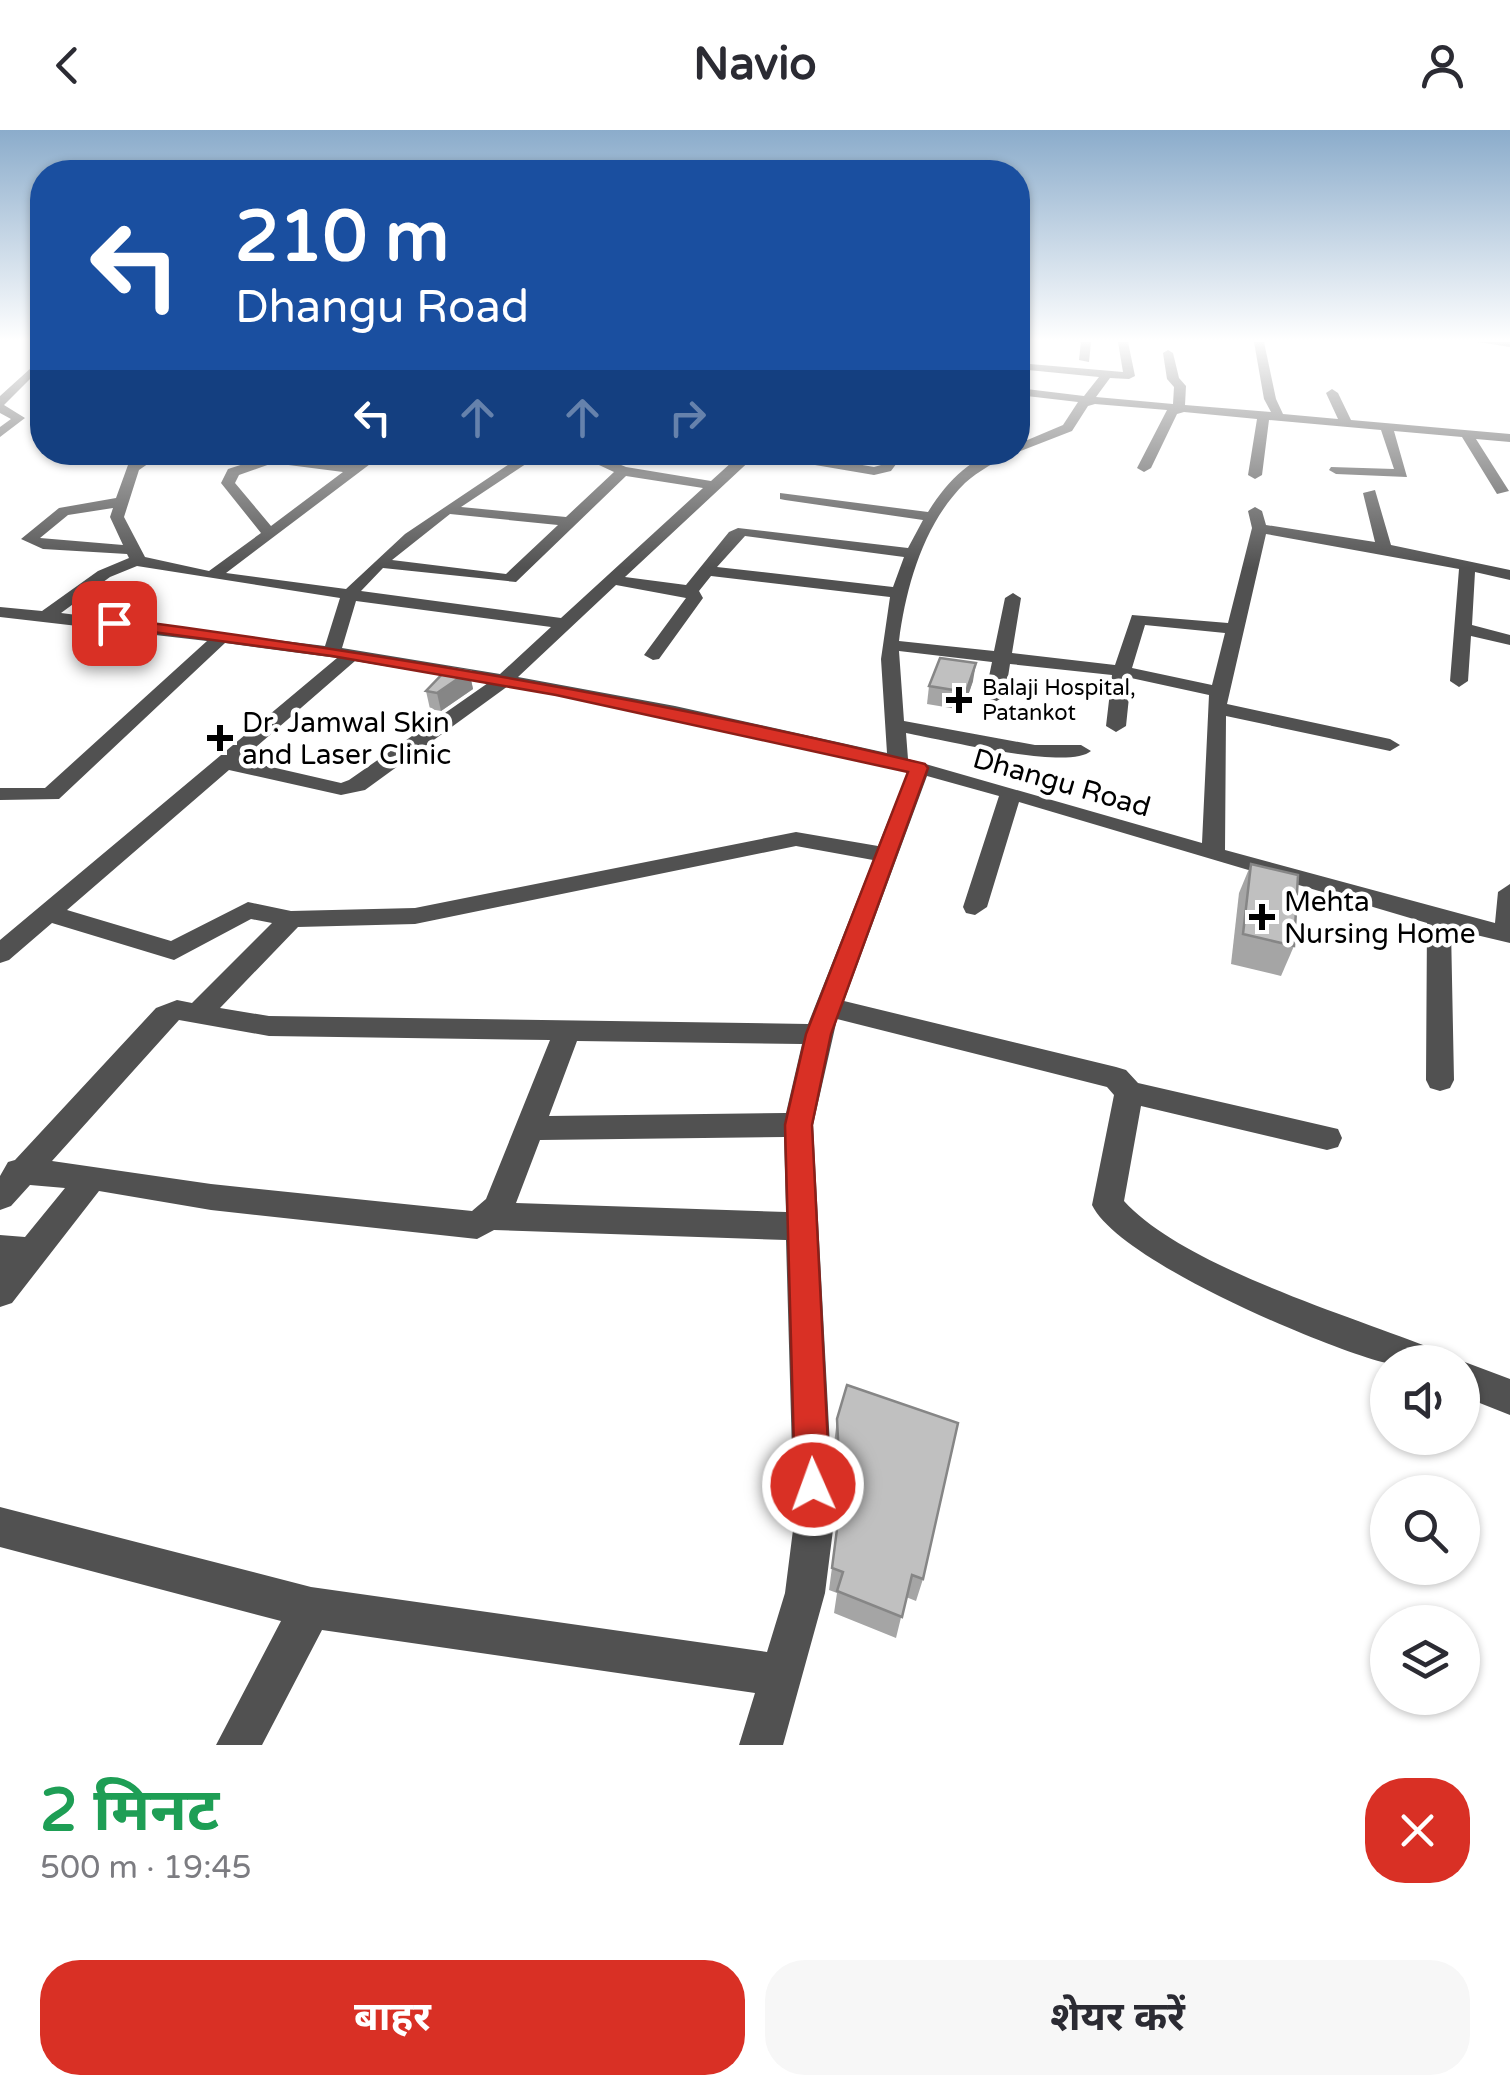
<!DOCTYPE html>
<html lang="hi">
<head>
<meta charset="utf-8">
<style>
  :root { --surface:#fff; --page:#f7f7f7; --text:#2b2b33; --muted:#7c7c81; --accent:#d93025 }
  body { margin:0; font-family:"Varela Round","Noto Sans Devanagari",sans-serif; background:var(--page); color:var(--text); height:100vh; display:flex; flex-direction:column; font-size:38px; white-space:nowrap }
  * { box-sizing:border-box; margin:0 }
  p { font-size:32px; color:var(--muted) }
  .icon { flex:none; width:55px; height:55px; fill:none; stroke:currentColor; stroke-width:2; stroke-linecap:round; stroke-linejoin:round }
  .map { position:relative; height:1615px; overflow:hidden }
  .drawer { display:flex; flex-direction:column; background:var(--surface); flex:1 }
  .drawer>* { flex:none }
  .guide { position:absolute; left:30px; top:30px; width:1000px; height:305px; border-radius:40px; box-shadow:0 2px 8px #0004; background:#1a4fa0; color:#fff; overflow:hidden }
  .controls { position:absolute; left:1370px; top:1215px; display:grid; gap:20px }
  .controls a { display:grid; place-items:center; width:110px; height:110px; border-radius:50%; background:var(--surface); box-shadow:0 2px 8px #0004; font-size:50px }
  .pin { position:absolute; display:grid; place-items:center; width:85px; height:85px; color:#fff; margin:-42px; border-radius:20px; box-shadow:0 5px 15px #0006 }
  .me { position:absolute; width:110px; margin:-55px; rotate:358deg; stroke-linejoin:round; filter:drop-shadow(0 0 8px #0008) }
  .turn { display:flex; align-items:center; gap:35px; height:210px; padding:0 40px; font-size:45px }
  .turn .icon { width:130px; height:130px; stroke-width:2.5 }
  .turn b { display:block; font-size:70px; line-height:85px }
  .lanes { display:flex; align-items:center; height:95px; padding:0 40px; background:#0003; justify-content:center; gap:50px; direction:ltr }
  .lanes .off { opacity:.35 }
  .round { display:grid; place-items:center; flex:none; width:105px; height:105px; border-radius:40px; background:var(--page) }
  .head { display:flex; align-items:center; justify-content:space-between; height:170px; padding:0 40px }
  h1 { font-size:60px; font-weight:700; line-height:75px; color:#1e9e55 }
  .cta { display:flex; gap:20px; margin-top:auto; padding:20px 40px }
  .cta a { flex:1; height:115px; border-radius:40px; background:var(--accent); color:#fff; font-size:40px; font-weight:700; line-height:115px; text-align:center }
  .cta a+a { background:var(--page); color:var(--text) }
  header { display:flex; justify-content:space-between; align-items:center; height:130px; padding:0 40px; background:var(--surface); font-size:45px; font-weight:700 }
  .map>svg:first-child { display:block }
</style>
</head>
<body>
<header><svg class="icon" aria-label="back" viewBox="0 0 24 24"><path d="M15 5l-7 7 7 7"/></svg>Navio<svg class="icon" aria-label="person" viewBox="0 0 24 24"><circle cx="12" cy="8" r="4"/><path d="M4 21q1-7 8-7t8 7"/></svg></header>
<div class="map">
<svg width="1510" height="1615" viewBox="0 0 1510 1615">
  <rect width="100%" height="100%" fill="#fff"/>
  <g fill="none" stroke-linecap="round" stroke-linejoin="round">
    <!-- minor -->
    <g fill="#515151" fill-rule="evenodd">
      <path d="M1081 212H1091L1089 232 1079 230Z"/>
      <path d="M1118 212H1128L1135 246 1129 249 1110 248 1096 267 1173 274 1174 257 1167 249 1163 223 1168 220 1173 223 1179 248 1186 256 1185 275 1271 282 1264 269 1254 212H1264L1276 269 1283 284 1338 289 1326 263 1332 259 1338 263 1351 290 1510 304V312L1476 309 1509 361 1497 364 1462 307 1394 301 1407 347 1336 344 1329 340 1331 337 1394 339 1381 300 1269 290 1262 345 1255 349 1248 345 1257 289 1184 282 1177 284 1151 338 1144 342 1137 338 1167 280 1095 274 1088 276 1072 301 1018 322V314L1063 295 1078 272 1018 265V258L1084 266 1099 247 1018 239V233L1123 242Z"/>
      <path d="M1478 212H1510V217Z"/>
      <path d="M42 228V237L4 275 25 288 0 307V297L11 289 0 283V266Z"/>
      <path d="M149 322H165L139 340 124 387 145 427 209 441 261 403 221 353 228 339 272 325 353 335 371 322H386L226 443 346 459 405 404 527 322H544L461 377 566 387 614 342 571 322H590L626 337 711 351 743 322H787L874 337 881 335 892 322H905L891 341 874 345 756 325 625 447 686 455 729 402 738 398 908 418 923 390 785 370 780 369V363L928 382C947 352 973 322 1010 322 996 333 979 340 965 353 924 393 906 456 899 511L994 521 1005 468 1013 463 1021 468 1012 523 1115 535 1132 485 1228 493 1252 398 1248 381 1255 377 1262 381 1266 395 1375 412 1363 363 1375 360 1391 415 1510 440V450L1475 442 1472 495 1510 505V515L1471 506 1468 551 1459 557 1450 551 1459 439 1266 404 1227 574 1390 609 1400 615 1390 621 1226 586 1225 720 1495 793 1498 762 1510 754V813L1451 799 1454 950 1450 958 1440 961 1430 958 1426 950 1427 793 1019 672 987 777 975 785 966 783 963 777 999 666 927 646 844 871 1116 937 1126 940 1138 953 1338 999 1342 1008 1338 1017 1327 1020 1141 976 1124 1071C1184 1137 1351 1186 1436 1220L1441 1232C1423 1232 1395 1236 1382 1232 1319 1215 1119 1131 1092 1075L1114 965 1107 957 837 889 813 995 834 1392 825 1463 783 1615H739L755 1563 322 1500 262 1615H216L281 1491 0 1417V1377L311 1457 767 1522 785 1463 794 1392 786 1110 494 1100 477 1109 211 1080 99 1061 12 1173 0 1177V1105L25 1107 65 1058 30 1055 11 1076 0 1080V1046L8 1032 15 1030 156 878 177 870 192 873 272 793 251 789 174 830 52 793 9 830 0 833V810L337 528 225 513 59 669 0 670V658H45L207 511 0 487V477L42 481 98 441 129 428 127 424 43 419 21 409 59 378 116 368 128 335ZM273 333 343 342 271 396 235 353 239 345ZM626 346 703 358 561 488 361 461 383 438 516 452ZM113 378 110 387 123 415 40 408 68 385ZM450 384 558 395 506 444 392 430ZM745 406 904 427 893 457 717 437ZM137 436 340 468 325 516 61 483 110 447ZM711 446 890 467 881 529 887 623 675 576 518 547 616 455 686 468 644 525 653 530 659 529 703 468 699 461ZM356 471 551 497 500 544 342 518ZM1145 495 1225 503 1212 555 1132 538ZM899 521 992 532 985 566 995 572 1005 566 1010 534 1112 545 1106 596 1116 602 1126 596 1131 548 1209 565 1202 713 908 629 906 603C939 609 1069 641 1091 621L1081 615H1035L904 591ZM355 531 488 553 349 650 341 653 241 630ZM508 556 675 588 908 641 878 716 796 702 415 778 291 781 248 772 171 811 67 780 229 640 341 665 365 660ZM796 716 873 730 808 894 269 886 220 878 298 797 415 794ZM179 890 269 906 550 910 486 1069 472 1081 211 1054 52 1031ZM577 911 802 914 786 983 549 986ZM784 1007 786 1082 516 1073 540 1010Z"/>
      <path d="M1462 1231 1510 1249V1285L1462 1266V1232H1457Z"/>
    </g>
  </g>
  <!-- wall -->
  <g fill="#a5a5a5">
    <path d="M469 541 473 559 441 581 430 579 426 561Z"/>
    <path d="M973 551 963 580 927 574 929 556Z"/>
    <path d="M1251 734 1294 816 1281 846 1231 834 1239 763Z"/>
    <path d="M837 1289 923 1449 916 1471 906 1467 896 1508 834 1483 837 1463 829 1460 838 1392 834 1314Z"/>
  </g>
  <!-- shaded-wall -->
  <g fill="#868686">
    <path d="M976 533 973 551 963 580 966 562Z"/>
    <path d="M469 541 473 559 441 581 437 563Z"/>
  </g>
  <!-- building -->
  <g fill="#c0c0c0" stroke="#868686" stroke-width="2.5">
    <path d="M940 528 976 533 966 562 929 556Z"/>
    <path d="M448 538 469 541 437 563 426 561Z"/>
    <path d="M1251 734 1298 745 1294 816 1243 804Z"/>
    <path d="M847 1255 958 1293 923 1449 912 1445 902 1487 837 1461 843 1442 832 1438 841 1368 837 1289Z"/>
  </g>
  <!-- sky -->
  <linearGradient id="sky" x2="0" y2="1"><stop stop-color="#8baccb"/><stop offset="0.48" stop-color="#fff"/><stop offset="1" stop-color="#fff" stop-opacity="0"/></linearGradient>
  <rect width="1510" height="438" fill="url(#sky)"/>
  <!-- route -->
  <path fill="#d93025" stroke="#8d1f18" stroke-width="2.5" d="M114 488C387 524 658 569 925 634L928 638 831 904 812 995 830 1355 825 1368 813 1373 800 1368 795 1355 785 995 806 904 908 642 556 565 332 526 108 496V490Z"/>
  <!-- markers -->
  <g fill="#000" stroke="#fff" stroke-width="4">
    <path d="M954 555h10v10h10v10h-10v10h-10v-10h-10v-10h10z"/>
    <path d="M215 593h10v10h10v10h-10v10h-10v-10h-10v-10h10z"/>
    <path d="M1257 772h10v10h10v10h-10v10h-10v-10h-10v-10h10z"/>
  </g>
  <g text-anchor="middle" stroke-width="9" stroke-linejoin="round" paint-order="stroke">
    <!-- far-poi labels -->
    <g font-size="22" fill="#000" stroke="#fff" text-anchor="start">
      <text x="982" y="565">Balaji Hospital,<tspan x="982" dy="25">Patankot</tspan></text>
    </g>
    <!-- poi labels -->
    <g font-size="28" fill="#000" stroke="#fff" text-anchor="start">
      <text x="242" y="602">Dr. Jamwal Skin<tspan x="242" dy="32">and Laser Clinic</tspan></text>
      <text x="1284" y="781">Mehta<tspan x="1284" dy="32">Nursing Home</tspan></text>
    </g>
    <!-- street labels -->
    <g font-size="28" fill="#000" stroke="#fff">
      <text transform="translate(1062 652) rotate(16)" y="10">Dhangu Road</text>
    </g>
  </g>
</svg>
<div class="controls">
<a><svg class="icon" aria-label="sound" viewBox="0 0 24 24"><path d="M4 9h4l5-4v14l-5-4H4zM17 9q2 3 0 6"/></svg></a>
<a><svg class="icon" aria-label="search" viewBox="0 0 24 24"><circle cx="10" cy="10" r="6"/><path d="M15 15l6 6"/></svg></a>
<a><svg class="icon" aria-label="layers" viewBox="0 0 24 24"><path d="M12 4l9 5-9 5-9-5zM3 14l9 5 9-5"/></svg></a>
</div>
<div class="pin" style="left:114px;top:493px;background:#d93025"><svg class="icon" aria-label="arrive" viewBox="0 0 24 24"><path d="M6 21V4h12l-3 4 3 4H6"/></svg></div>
<svg class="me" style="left:813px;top:1355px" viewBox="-20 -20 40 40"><circle r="17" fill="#d93025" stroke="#fff" stroke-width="3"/><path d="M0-11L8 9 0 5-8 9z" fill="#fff"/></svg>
<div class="guide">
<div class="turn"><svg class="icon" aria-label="left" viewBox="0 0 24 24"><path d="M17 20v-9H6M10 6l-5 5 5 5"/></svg><div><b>210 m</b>Dhangu Road</div></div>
<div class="lanes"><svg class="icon" aria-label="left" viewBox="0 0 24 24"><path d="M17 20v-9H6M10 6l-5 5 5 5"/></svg><svg class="icon off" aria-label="ahead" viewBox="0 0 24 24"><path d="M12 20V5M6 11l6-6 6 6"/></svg><svg class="icon off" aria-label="ahead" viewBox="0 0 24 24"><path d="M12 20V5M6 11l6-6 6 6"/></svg><svg class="icon off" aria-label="right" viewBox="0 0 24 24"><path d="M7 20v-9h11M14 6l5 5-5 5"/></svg></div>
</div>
</div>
<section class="drawer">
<div class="head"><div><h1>2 मिनट</h1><p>500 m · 19:45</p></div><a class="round" style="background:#d93025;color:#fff"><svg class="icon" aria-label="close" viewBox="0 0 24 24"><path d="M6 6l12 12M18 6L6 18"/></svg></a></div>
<div class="cta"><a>बाहर</a><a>शेयर करें</a></div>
</section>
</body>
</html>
